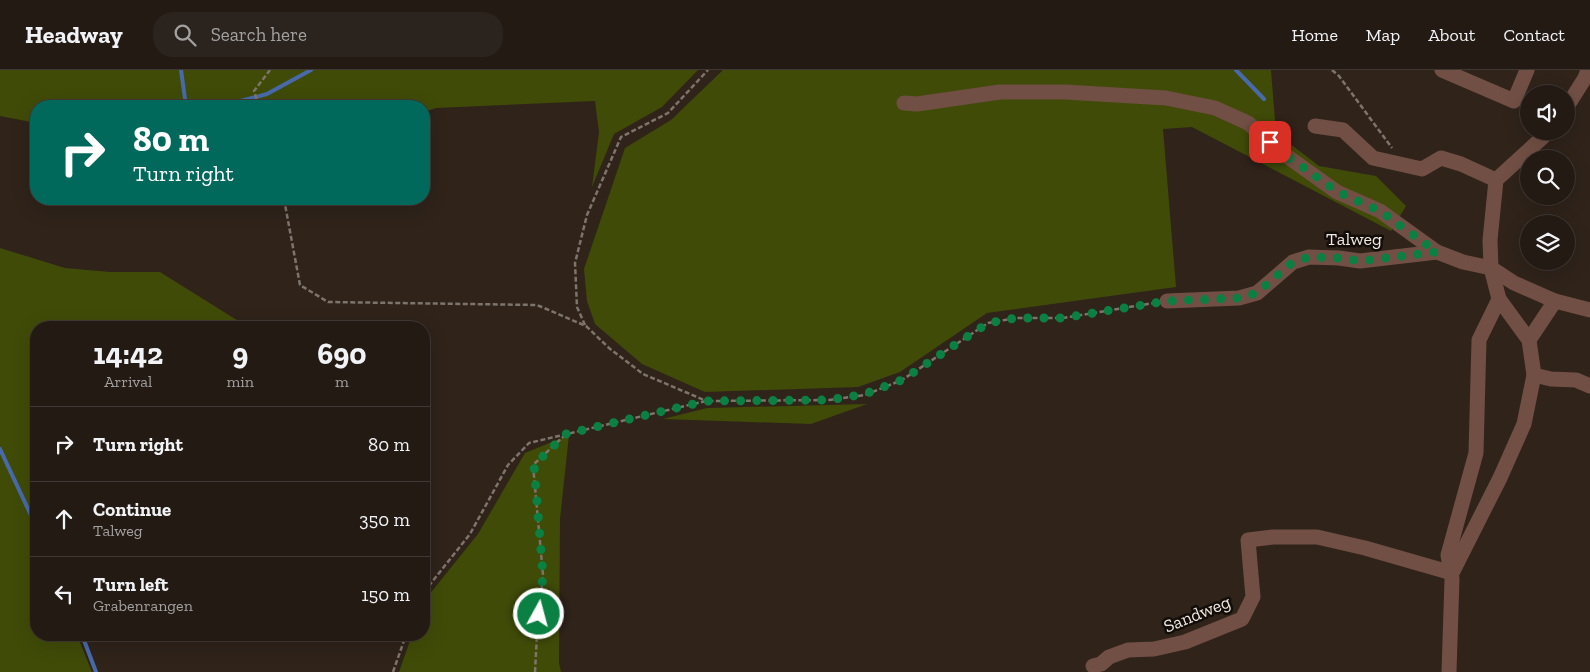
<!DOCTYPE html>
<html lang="en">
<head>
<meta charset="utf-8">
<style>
  :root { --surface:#231a14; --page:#2b231d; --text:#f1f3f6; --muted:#a3a1a0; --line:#403834 }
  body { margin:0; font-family:"Zilla Slab",serif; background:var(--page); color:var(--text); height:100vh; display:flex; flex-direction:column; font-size:19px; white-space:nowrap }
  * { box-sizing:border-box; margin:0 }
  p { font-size:16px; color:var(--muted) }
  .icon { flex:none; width:28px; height:28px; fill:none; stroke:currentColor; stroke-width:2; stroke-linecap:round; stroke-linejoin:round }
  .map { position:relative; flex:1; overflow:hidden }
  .sheet { position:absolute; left:30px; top:251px; width:400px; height:320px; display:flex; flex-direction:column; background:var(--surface); border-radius:20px; box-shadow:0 5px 20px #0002,0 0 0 1px var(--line) }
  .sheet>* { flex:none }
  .hud { position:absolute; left:30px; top:30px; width:400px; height:105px; border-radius:20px; box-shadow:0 5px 20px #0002,0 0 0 1px var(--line); background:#00695c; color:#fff; overflow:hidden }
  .buttons { position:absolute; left:1520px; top:15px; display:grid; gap:10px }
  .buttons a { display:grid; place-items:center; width:55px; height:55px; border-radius:50%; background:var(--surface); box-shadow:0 5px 20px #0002,0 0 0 1px var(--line); font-size:25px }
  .pin { position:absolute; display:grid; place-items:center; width:42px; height:42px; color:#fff; margin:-21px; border-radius:10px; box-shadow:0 2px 8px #0006 }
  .me { position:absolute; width:55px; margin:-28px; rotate:7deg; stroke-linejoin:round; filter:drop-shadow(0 0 4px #0008) }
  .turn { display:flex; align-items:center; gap:18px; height:105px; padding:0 20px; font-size:22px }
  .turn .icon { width:65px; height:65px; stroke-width:2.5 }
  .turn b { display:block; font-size:35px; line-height:42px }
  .eta { display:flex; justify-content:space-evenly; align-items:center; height:85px; text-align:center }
  .eta b { font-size:30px; font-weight:800; line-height:35px }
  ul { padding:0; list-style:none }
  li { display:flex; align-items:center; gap:15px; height:75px; padding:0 20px; border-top:1px solid var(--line) }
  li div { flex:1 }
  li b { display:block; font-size:19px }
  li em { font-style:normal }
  header { display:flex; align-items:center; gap:30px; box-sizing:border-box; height:70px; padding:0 25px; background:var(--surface); border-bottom:1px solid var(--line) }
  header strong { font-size:24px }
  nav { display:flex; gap:28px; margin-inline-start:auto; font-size:18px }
  .search { width:350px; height:45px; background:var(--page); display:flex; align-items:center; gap:12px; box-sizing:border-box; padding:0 18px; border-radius:20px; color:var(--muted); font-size:19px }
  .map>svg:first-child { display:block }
</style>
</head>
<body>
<header>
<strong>Headway</strong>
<div class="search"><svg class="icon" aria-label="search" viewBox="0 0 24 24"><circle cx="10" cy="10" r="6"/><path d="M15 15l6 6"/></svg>Search here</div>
<nav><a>Home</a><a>Map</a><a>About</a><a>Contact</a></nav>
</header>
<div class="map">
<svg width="1590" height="602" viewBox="0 0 1590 602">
  <rect width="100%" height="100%" fill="#2f231a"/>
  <!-- green -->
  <g fill="#404b08">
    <path d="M0 0H698L662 37 614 64 592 117 599 62 595 31 436 38 424 42V36H36V53L0 46Z"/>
    <path d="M723 0H1271L1276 63 1319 96 1376 106 1406 136 1391 161 1192 57 1163 59 1176 217 987 243 900 302 858 317 705 322 642 294 595 254 587 231 584 199 625 78 671 50Z"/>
    <path d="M0 178 65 198 110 202H160L248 257 36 258V565H77L92 602H0Z"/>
    <path d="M867 334 811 354 663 349 707 338Z"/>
    <path d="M569 365 560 449 559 593 561 602H399L412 565H424V531L478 464 525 383Z"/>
  </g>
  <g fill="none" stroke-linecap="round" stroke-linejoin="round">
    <!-- stream -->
    <g stroke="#486aab" stroke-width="4">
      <path d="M181 0 186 36"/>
      <path d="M1236 0 1264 29"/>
      <path d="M222 36 267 24 311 0"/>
      <path d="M0 379 36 456"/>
      <path d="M82 565 96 602"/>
    </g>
    <!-- path -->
    <g stroke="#7f746c" stroke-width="2.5" stroke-dasharray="5 2.5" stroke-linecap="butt">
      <path d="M1332 0 1339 6 1392 78"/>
      <path d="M259 36 254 21 270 0"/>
      <path d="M284 129 300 215 328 232 537 235 586 256 609 278 643 304 704 330"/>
      <path d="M585 255 577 237 575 193 587 145 621 67 668 43 708 0"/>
      <path d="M424 522 470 464 508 395 529 373 706 331 829 330 865 325 902 310 988 253 1016 248H1063L1154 233"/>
      <path d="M393 602 406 565"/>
      <path d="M535 602 537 564 543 505 533 395 565 365"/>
    </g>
    <!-- minor -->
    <g stroke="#714f44" stroke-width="15">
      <path d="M1442 0 1514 31 1527 0"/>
      <path d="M904 33 917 34 1000 22H1065L1166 28 1215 38 1248 53 1281 82 1337 122 1380 141 1437 182"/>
      <path d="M1566 38 1585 8 1588 0"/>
      <path d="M1315 56 1343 60 1373 88 1422 99 1441 88 1461 94 1496 110"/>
      <path d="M1167 231 1239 228 1257 223 1293 192 1309 187 1339 188 1360 191 1437 182 1463 192 1491 198 1514 213 1555 231 1590 240"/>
      <path d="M1529 270 1555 231"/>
      <path d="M1534 305 1551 309 1576 310 1590 316"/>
      <path d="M1452 503 1500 408 1524 354 1534 305 1529 270 1499 229 1491 198 1490 170 1496 110 1543 67 1548 61"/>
      <path d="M1093 596 1101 594 1109 587 1128 580 1154 579 1185 572 1242 549 1253 527 1248 470 1273 467H1317L1365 478 1452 503"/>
      <path d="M1449 602 1452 509 1448 485 1476 383 1479 270 1499 229"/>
    </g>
  </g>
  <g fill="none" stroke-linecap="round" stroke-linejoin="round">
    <!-- route -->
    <path stroke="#0b8043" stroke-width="9" stroke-dasharray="0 16.2" d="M539 544 543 505 534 395 566 364 706 331 829 330 865 324 902 310 988 253 1016 248H1063L1167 231 1240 228 1257 223 1293 192 1309 187 1339 188 1360 191 1437 182 1380 141 1338 122 1281 82 1270 72"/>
  </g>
  <g text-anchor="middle" stroke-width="5" stroke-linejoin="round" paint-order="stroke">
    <!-- street labels -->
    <g font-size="18" fill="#f0e7e1" stroke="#130d0a">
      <text x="1354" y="175">Talweg</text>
      <text transform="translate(1197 544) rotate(-22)" y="6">Sandweg</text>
    </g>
  </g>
</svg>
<div class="buttons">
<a><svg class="icon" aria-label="sound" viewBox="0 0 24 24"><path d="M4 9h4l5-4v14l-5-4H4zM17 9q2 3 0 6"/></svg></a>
<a><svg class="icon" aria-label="search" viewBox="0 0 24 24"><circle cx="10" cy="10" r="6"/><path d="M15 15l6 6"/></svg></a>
<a><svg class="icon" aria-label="layers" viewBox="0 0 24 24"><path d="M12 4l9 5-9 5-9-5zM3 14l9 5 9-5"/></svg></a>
</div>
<div class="pin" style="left:1270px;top:72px;background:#d93025"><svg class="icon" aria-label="arrive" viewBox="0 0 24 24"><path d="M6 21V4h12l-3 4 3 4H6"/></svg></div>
<svg class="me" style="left:539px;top:544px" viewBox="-20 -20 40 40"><circle r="17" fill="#0b8043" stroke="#fff" stroke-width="3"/><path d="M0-11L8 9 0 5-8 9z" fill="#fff"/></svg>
<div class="hud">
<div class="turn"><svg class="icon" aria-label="right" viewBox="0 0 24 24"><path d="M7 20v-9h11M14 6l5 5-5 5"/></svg><div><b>80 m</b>Turn right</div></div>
</div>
<section class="sheet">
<div class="eta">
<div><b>14:42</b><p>Arrival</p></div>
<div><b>9</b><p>min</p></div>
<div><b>690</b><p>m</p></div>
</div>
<ul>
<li><svg class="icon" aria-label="right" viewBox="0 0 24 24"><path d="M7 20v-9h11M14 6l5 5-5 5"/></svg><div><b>Turn right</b></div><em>80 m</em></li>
<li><svg class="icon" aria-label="ahead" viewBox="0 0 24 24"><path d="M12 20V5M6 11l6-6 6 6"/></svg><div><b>Continue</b><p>Talweg</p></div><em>350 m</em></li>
<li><svg class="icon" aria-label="left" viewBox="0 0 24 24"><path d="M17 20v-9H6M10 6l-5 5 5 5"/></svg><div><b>Turn left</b><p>Grabenrangen</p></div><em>150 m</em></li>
</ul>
</section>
</div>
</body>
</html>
